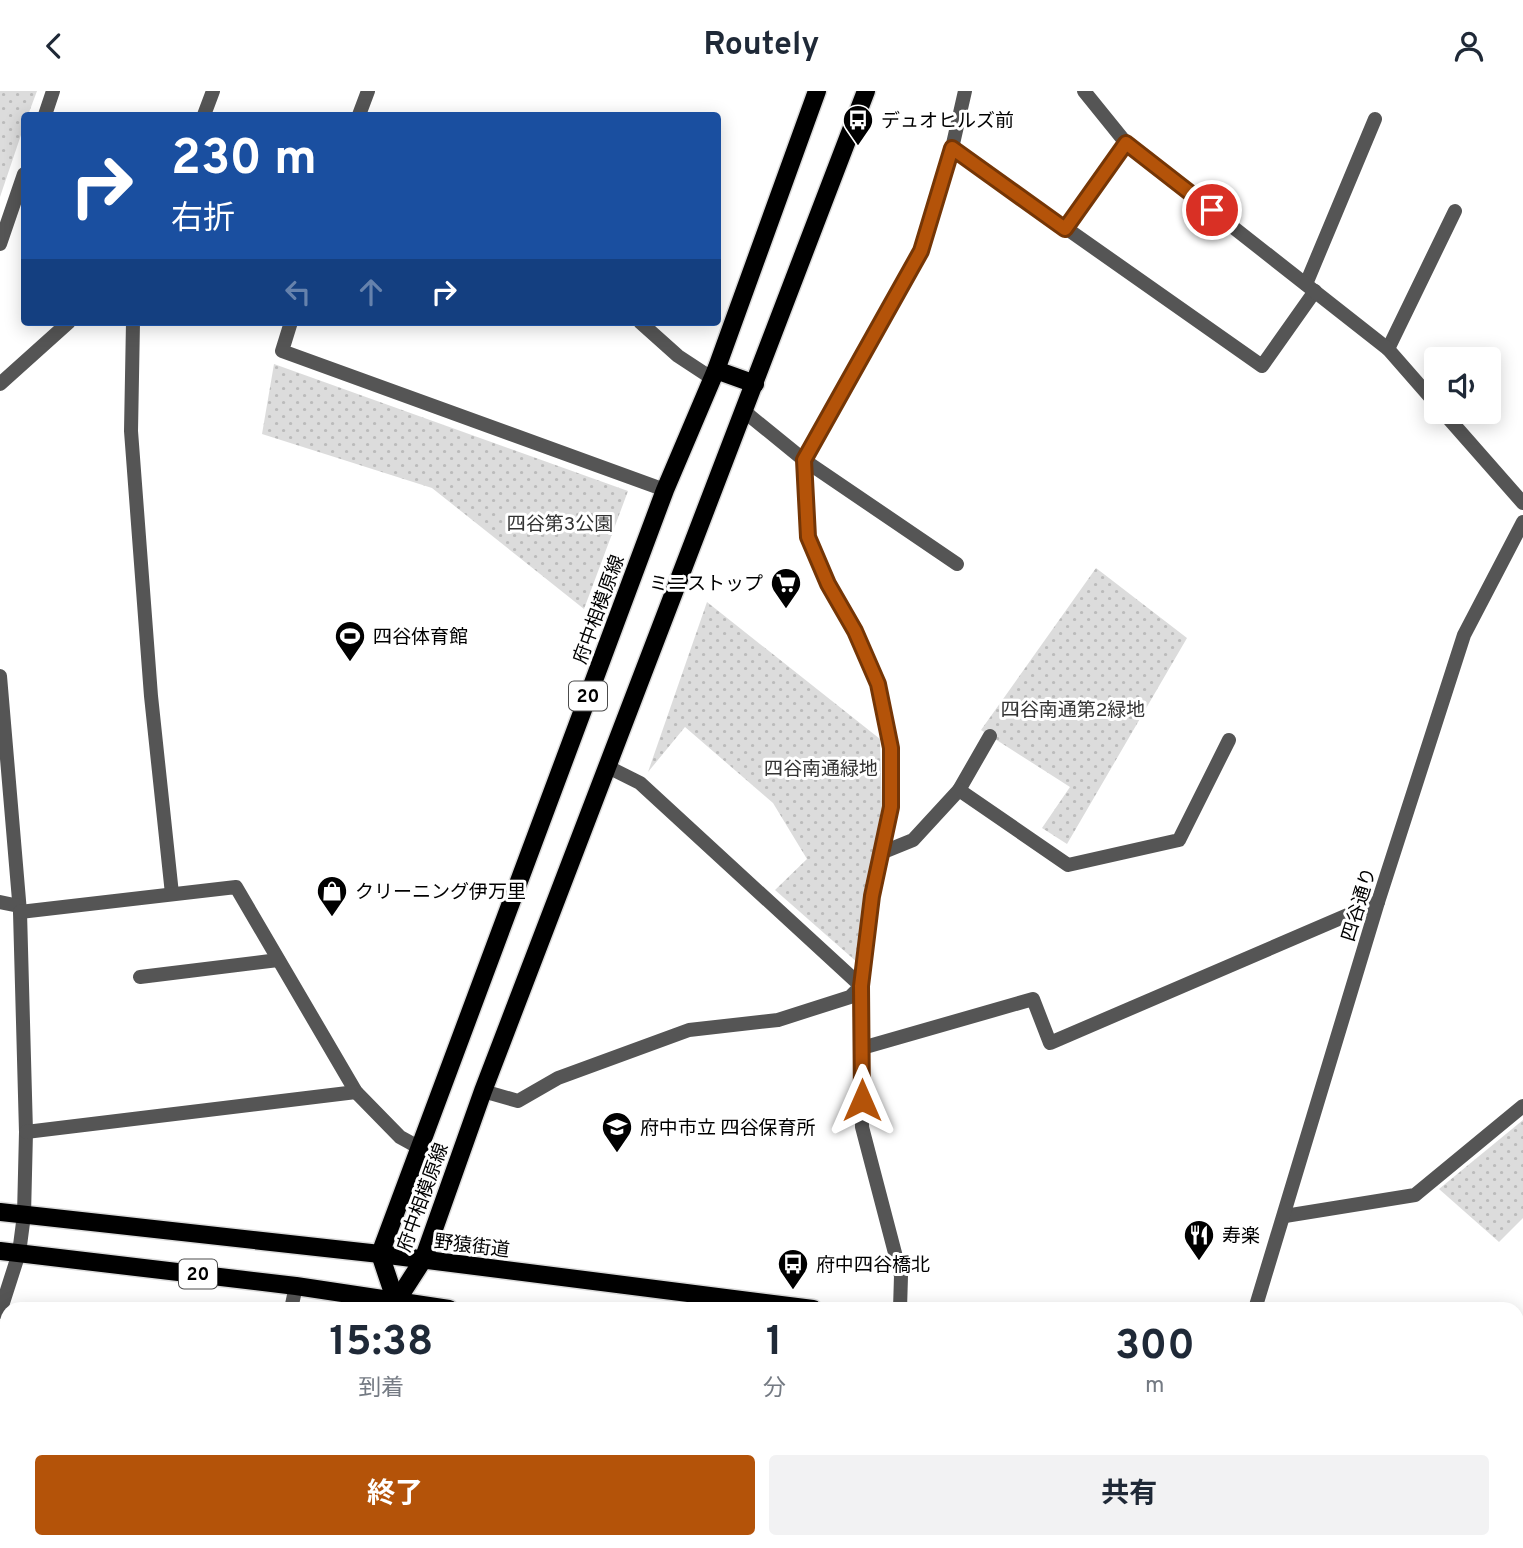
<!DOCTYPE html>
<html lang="ja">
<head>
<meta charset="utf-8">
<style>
  :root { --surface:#fff; --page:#f2f2f3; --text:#1f2937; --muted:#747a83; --accent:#b45309 }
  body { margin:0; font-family:Overpass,"Noto Sans JP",sans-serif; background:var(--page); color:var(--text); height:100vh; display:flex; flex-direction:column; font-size:26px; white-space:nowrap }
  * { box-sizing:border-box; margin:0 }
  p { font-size:23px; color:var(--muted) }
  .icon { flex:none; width:38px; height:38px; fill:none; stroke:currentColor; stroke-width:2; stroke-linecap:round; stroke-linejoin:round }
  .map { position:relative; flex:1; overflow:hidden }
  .side { position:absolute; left:0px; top:1211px; width:1524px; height:247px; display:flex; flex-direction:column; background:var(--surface); border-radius:21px 21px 0 0; box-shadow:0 4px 18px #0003 }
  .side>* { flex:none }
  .guide { position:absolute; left:21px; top:21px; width:700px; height:214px; border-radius:7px; box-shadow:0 4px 18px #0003; background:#1a4fa0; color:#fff; overflow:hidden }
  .controls { position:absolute; left:1424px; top:256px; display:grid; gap:14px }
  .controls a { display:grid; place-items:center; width:77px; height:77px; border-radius:7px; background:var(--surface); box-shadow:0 4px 18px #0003; font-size:35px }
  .pin { position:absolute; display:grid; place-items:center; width:60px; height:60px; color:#fff; margin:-30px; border:4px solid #fff; border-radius:50%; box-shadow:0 2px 7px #0007 }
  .me { position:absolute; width:77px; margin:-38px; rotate:0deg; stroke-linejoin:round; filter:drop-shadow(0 0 5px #0008) }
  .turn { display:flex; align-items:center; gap:24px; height:147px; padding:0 35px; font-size:32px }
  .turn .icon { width:91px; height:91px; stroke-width:2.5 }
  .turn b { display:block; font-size:49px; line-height:60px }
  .lanes { display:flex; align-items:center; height:66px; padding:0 35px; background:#0003; justify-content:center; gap:35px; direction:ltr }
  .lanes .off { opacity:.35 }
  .eta { display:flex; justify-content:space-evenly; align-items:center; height:119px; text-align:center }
  .eta b { font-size:42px; font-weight:700; line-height:49px }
  .primary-button { display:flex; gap:14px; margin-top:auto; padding:14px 35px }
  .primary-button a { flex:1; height:80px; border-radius:7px; background:var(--accent); color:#fff; font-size:28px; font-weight:700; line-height:80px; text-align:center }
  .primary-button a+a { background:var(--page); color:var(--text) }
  header { display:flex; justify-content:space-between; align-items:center; height:91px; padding:0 35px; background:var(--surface); font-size:32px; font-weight:700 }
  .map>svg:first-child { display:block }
</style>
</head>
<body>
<header><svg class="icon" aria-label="back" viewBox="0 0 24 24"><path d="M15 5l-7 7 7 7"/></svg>Routely<svg class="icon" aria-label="person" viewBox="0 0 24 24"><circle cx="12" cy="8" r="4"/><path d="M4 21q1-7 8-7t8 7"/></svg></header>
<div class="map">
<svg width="1523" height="1457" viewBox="0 0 1523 1457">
  <defs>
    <pattern id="park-dots" width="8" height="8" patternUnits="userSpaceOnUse" patternTransform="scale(1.75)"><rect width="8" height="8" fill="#dcdcdc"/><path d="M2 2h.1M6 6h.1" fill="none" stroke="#bbb" stroke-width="1.8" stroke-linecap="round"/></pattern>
  </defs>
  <rect width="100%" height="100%" fill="#fff"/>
  <!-- park -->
  <g fill="url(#park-dots)">
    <path d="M0 0H37L28 24H24V35L0 106Z"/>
    <path d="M274 273 628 400 584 518 432 397 262 343Z"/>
    <path d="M1096 477 1187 547 1067 753 1042 737 1070 696 981 639Z"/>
    <path d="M707 511 880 648 882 718 863 809 858 872 775 799 807 768 773 712 685 636 648 681Z"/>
    <path d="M1523 1029V1127L1499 1151 1439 1098Z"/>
  </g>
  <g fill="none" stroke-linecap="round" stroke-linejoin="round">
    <!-- stream -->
    <g stroke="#a3a3a3" stroke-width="9">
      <path d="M1517 1248 1523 1244"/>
      <path d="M1275 1457V1451"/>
      <path d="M1345 1457V1451"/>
    </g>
    <!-- primary casing -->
    <g stroke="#dbdbdb" stroke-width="21">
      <g id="primary">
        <path d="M716 279 755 293"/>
        <path d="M0 1121 380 1163 813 1218"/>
        <path d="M0 1160 296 1195 449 1218"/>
        <path d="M396 1211 423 1169 483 1000 866 0"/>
        <path d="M396 1211 380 1163 665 399 716 279 817 0"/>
        <path d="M1517 1304 1523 1305"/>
        <path d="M1517 1342 1523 1343"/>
      </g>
    </g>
    <!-- lane -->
    <g stroke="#555" stroke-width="14">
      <path d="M952 57 1262 275 1315 200"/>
      <path d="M1065 138 1126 52"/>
      <path d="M1306 193 1375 28"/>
      <path d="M133 231 131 340 151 605 172 803"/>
      <path d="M640 231 678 265 713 288"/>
      <path d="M1388 258 1455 120"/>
      <path d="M0 293 69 231"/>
      <path d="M745 321 804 369 957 473"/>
      <path d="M959 699 990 645"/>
      <path d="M881 762 913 749 959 699 1068 774 1179 749 1229 649"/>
      <path d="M140 886 278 869"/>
      <path d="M483 1000 518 1010 558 987 689 939 778 929 850 906 861 895"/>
      <path d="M1285 1125 1415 1104 1523 1015"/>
      <path d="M291 1218 296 1195"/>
      <path d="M812 1457 815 1451"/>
    </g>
    <!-- street -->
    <g stroke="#555" stroke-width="14">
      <path d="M1084 0 1126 52 1388 258 1437 314"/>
      <path d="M45 24 53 0"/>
      <path d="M204 24 213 0"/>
      <path d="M359 24 368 0"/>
      <path d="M0 153 24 83"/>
      <path d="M291 231 282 260 665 399"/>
      <path d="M1442 320 1523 412"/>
      <path d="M0 585 20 821 26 1041 24 1124 19 1162 0 1221"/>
      <path d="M608 676 640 692 861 895"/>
      <path d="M0 811 19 815"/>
      <path d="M20 821 236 796 356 1001 400 1046 420 1057"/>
      <path d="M862 957 1033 908 1050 952 1378 811"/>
      <path d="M26 1041 356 1001"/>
      <path d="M900 1218 901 1185 862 1036 861 895 872 805 891 716V657L878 593 855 540 828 493 809 446 804 369 921 160 950 66 965 0"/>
      <path d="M1255 1218 1378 811 1464 544 1523 431"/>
      <path d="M1517 1439 1523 1430"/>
      <path d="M677 1451 698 1457"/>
      <path d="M947 1451 948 1457"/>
      <path d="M231 1457 234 1451"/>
      <path d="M597 1457 598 1451"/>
      <path d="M1181 1457 1183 1451"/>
      <path d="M1506 1457 1510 1451"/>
    </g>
    <!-- primary -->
    <use href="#primary" stroke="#000" stroke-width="18"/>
  </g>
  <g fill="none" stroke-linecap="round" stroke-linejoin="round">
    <!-- route casing -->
    <g stroke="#753606" stroke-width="18">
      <path id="route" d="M862 1009 861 895 872 805 891 716V657L878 593 855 540 828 493 808 446 804 369 921 160 952 57 1065 138 1126 52 1212 119"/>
    </g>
    <!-- route -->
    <use href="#route" stroke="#b45309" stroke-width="12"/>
  </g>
  <!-- icons -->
  <defs>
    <g id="bus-pin" transform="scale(1.575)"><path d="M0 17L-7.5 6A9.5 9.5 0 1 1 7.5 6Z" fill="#000" stroke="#fff"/><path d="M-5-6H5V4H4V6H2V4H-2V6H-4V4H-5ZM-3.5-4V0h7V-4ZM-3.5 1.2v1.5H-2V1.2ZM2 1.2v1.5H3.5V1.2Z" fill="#fff"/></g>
    <g id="supermarket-pin" transform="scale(1.575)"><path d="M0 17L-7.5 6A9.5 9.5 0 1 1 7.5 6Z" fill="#000" stroke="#fff"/><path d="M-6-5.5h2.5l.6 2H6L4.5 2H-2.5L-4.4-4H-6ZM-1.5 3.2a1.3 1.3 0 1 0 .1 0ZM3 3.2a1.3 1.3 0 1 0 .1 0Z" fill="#fff"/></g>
    <g id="stadium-pin" transform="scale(1.575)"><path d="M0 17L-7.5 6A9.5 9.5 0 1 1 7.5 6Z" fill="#000" stroke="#fff"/><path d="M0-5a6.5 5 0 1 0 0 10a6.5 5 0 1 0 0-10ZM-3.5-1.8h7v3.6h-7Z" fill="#fff"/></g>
    <g id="shop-pin" transform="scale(1.575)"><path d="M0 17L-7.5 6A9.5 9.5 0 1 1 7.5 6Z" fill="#000" stroke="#fff"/><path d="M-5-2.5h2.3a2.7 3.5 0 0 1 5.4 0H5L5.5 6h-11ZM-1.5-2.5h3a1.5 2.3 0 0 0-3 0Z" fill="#fff"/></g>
    <g id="school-pin" transform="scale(1.575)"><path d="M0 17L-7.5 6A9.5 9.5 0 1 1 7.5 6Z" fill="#000" stroke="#fff"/><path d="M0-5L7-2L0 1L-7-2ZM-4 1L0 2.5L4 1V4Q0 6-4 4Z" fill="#fff"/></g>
    <g id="restaurant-pin" transform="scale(1.575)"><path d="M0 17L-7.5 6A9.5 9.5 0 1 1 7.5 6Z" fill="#000" stroke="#fff"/><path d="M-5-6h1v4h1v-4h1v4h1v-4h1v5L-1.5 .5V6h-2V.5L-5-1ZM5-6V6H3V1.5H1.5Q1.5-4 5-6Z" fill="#fff"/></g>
  </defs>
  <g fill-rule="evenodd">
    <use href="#bus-pin" x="858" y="29"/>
    <use href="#supermarket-pin" x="786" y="492"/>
    <use href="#stadium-pin" x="350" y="545"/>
    <use href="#shop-pin" x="332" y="800"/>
    <use href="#school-pin" x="617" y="1036"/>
    <use href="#restaurant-pin" x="1199" y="1144"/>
    <use href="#bus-pin" x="793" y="1173"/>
  </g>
  <g text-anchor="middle" stroke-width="6" stroke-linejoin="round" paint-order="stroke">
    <!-- shield labels -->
    <g fill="#fff" stroke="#4c4c4c" stroke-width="2">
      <rect x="569" y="590.5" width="38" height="29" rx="5"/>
      <rect x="179" y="1168.5" width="38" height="29" rx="5"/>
    </g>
    <g font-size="18" font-weight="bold" fill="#000">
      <text x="588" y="611">20</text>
      <text x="198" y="1189">20</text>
    </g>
    <!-- poi labels -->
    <g font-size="19" fill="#000" stroke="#fff" text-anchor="start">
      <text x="881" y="36">デュオヒルズ前</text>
      <text x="763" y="499" text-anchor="end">ミニストップ</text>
      <text x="373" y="552">四谷体育館</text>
      <text x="355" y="807">クリーニング伊万里</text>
      <text x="640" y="1043">府中市立 四谷保育所</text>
      <text x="1222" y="1151">寿楽</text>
      <text x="816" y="1180">府中四谷橋北</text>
    </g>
    <!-- park labels -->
    <g font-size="19" fill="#333" stroke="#fff">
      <text x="560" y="439">四谷第3公園</text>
      <text x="1073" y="625">四谷南通第2緑地</text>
      <text x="821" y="684">四谷南通緑地</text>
    </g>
    <!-- street labels -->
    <g font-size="19" fill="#000" stroke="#fff">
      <text transform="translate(598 518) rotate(-70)" y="7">府中相模原線</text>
      <text transform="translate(1358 813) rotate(-73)" y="7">四谷通り</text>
      <text transform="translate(422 1106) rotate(-70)" y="7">府中相模原線</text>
      <text transform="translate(472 1154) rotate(7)" y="7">野猿街道</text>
    </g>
  </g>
</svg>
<div class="controls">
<a><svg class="icon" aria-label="sound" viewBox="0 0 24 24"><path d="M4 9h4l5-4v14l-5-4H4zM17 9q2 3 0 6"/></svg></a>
</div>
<div class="pin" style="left:1212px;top:119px;background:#d93025"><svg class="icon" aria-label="arrive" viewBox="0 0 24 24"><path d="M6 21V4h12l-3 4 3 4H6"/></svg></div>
<svg class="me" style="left:862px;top:1009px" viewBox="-20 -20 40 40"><path d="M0-17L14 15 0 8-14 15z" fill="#b45309" stroke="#fff" stroke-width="4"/></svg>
<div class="guide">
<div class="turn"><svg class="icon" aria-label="right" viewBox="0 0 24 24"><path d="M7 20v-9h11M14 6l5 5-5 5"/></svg><div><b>230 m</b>右折</div></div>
<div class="lanes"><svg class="icon off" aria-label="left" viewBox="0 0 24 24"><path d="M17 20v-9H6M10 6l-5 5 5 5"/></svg><svg class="icon off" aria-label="ahead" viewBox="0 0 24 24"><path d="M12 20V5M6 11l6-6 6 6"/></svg><svg class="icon" aria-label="right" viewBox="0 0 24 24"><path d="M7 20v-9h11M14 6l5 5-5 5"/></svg></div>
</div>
<section class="side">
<div class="eta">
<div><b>15:38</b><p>到着</p></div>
<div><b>1</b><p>分</p></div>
<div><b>300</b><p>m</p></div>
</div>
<div class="primary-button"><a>終了</a><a>共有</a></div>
</section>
</div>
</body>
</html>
